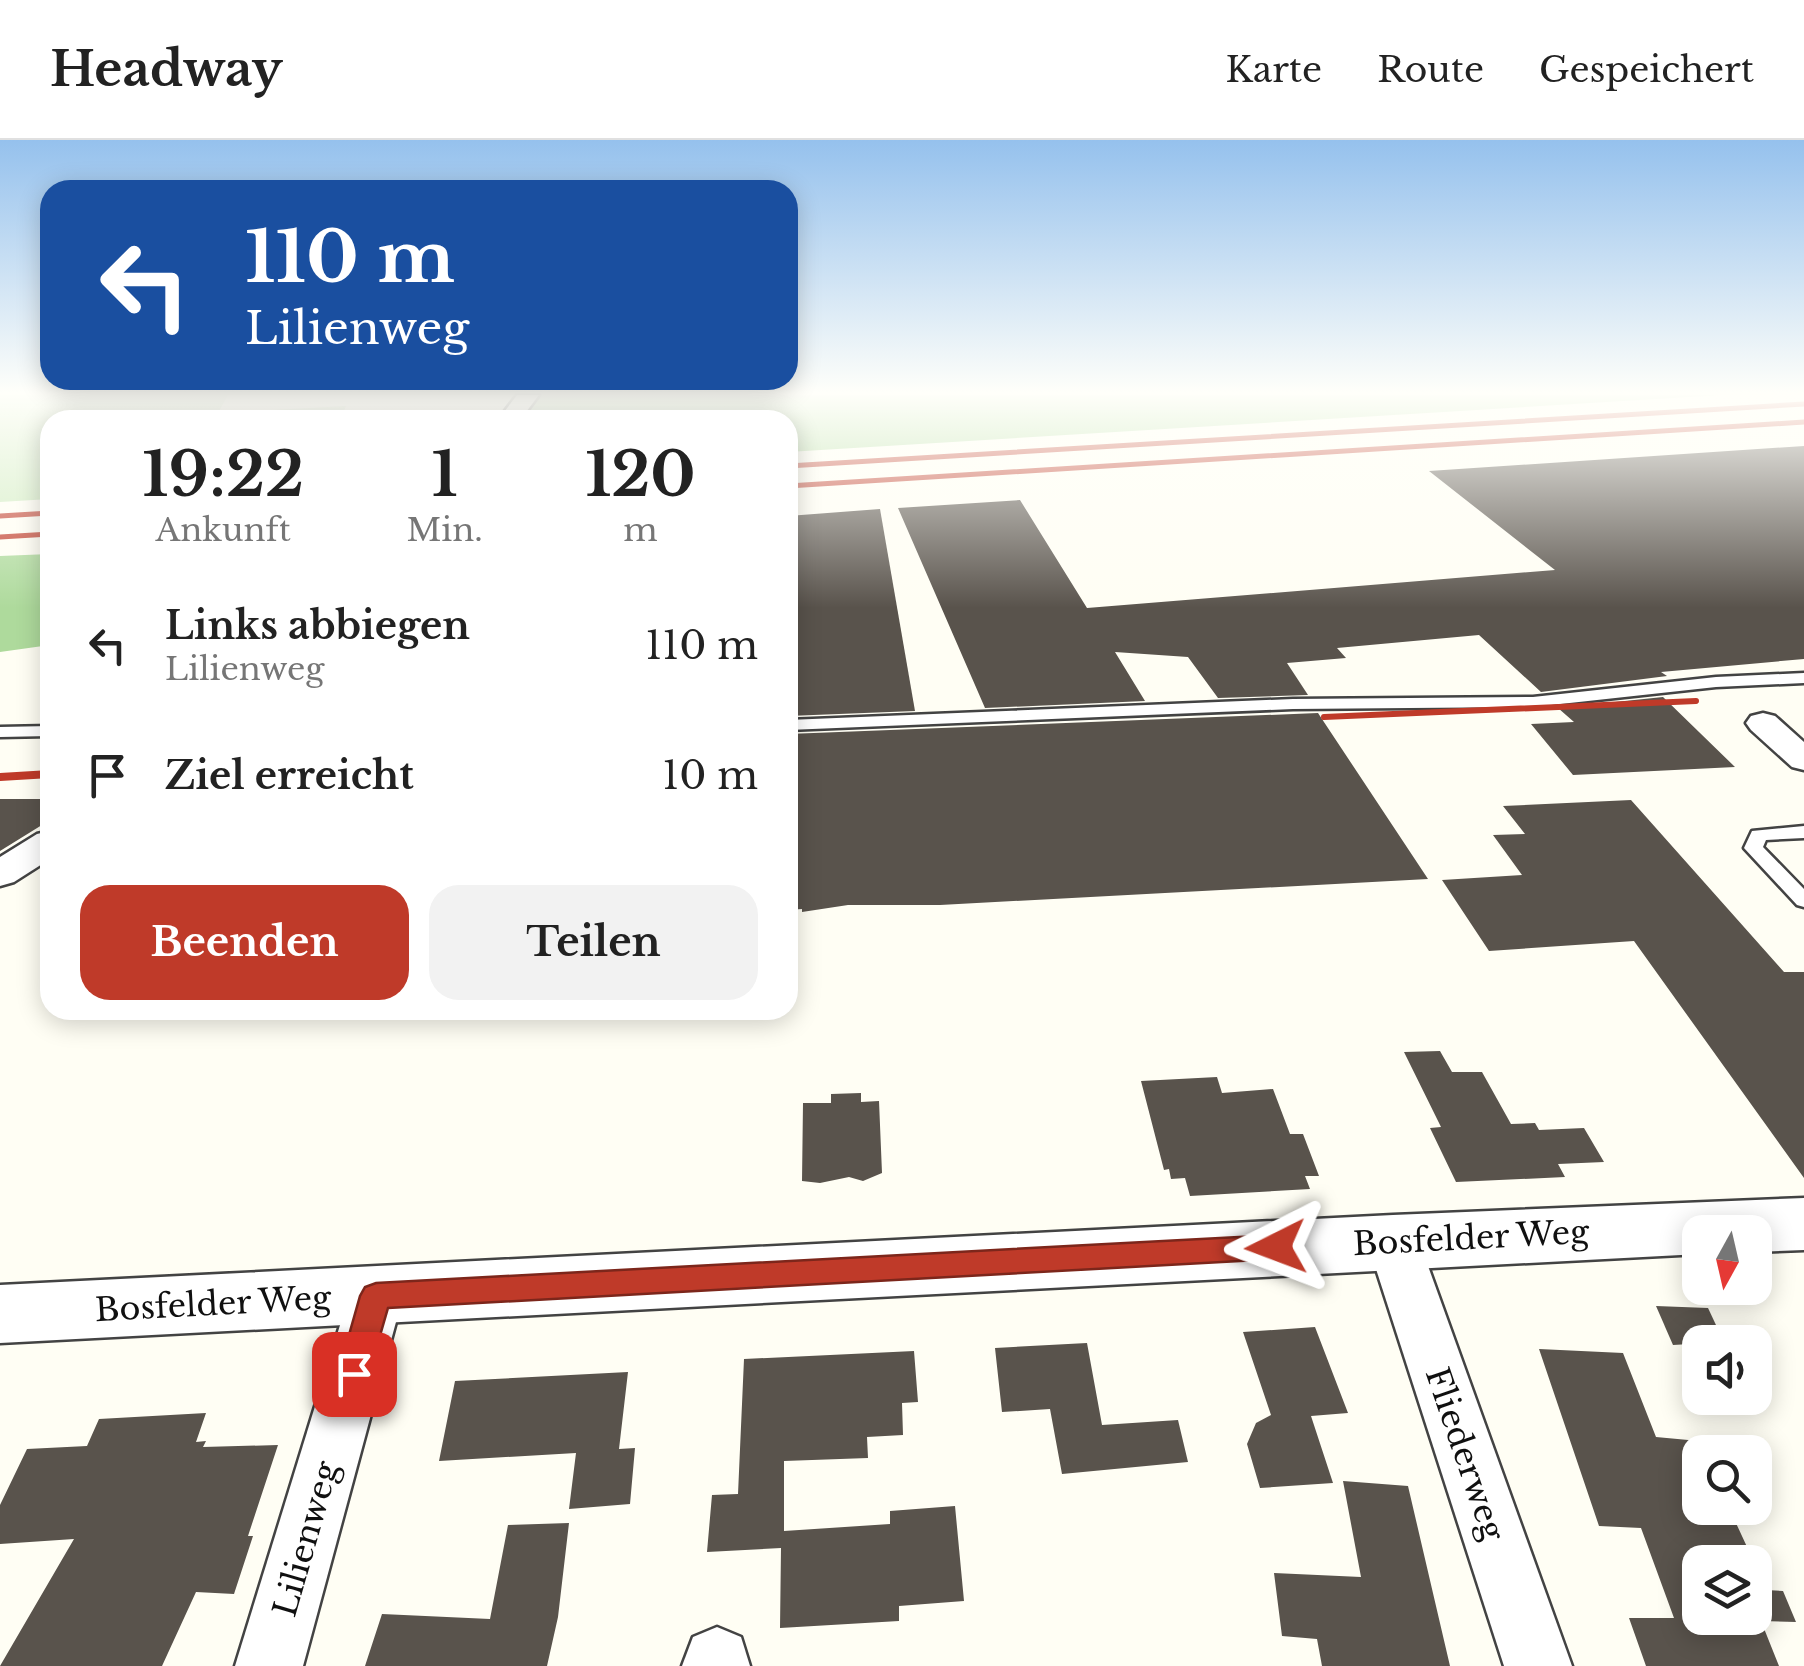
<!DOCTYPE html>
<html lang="de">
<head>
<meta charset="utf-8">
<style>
  :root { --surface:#fff; --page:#f2f2f2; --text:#222; --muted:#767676; --line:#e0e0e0; --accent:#bf3a29 }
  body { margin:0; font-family:"Libre Baskerville",serif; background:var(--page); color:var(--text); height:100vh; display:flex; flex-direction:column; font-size:38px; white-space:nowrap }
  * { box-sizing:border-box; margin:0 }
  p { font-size:32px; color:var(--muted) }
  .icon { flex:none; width:55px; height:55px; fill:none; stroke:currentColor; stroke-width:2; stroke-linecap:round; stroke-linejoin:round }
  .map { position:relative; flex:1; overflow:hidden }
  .sheet { position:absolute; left:40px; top:270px; width:758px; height:610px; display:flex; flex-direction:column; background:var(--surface); border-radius:30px; box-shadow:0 5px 25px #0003 }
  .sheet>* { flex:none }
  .top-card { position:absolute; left:40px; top:40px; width:758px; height:210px; border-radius:30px; box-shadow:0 5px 25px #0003; background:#1a4fa0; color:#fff; overflow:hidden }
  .needle { width:65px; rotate:188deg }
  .controls { position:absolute; left:1682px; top:1075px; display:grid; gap:20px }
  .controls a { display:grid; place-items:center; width:90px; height:90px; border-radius:20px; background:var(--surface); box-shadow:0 5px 25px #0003; font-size:50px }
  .pin { position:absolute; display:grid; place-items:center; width:85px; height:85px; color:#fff; margin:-42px; border-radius:20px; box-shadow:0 5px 15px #0006 }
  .me { position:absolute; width:110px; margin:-55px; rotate:267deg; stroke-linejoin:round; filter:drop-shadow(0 0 8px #0008) }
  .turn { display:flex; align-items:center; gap:35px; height:210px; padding:0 40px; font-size:45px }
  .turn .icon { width:130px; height:130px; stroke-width:2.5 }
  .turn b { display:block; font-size:70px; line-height:85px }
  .eta { display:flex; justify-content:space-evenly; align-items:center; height:170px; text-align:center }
  .eta b { font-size:60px; font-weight:700; line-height:70px }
  .cta { display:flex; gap:20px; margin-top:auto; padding:20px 40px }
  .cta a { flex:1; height:115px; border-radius:30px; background:var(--accent); color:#fff; font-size:40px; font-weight:700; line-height:115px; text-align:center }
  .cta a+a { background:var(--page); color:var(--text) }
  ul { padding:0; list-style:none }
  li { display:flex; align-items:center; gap:30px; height:130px; padding:0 40px }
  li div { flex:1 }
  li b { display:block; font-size:38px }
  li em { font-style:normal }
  header { display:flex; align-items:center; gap:60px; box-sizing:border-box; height:140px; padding:0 50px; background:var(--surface); border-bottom:2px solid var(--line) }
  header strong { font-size:48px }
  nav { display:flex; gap:55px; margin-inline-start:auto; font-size:35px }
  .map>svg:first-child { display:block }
</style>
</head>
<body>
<header>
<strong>Headway</strong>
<nav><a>Karte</a><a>Route</a><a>Gespeichert</a></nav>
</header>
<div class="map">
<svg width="1804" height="1526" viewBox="0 0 1804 1526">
  <rect width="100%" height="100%" fill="#fffef4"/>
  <!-- green -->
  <path fill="#cdeabd" d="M0 255H228L218 273 346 266 340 280H50V359L0 362Z"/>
  <!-- forest -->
  <g fill="#aeda9c">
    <path d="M541 255H1722L788 312V280H522Z"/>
    <path d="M50 414V505L0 512V416Z"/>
  </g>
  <!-- building -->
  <g fill="#59534c">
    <path d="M1804 306V519L1661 532 1667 536 1541 552 1479 495 1337 508 1346 518 1287 523 1308 555 1218 558 1188 517 1115 512 1145 561 985 568 898 368 1020 360 1087 468 1555 430 1429 331Z"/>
    <path d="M880 369 915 571 788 576V376Z"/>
    <path d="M1663 557 1735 627 1573 635 1531 584 1574 582 1558 568Z"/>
    <path d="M1318 573 1428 739 940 765H848L802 772V769L788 770V594Z"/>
    <path d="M0 659H50V680L0 711Z"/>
    <path d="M1631 660 1784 832H1804V1038L1634 801 1489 811 1442 740 1522 735 1493 695 1525 694 1503 666Z"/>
    <path d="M1440 911 1452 932H1482L1511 984 1535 983 1539 990 1584 988 1604 1022 1558 1024 1565 1037 1456 1042 1430 988 1441 987 1404 912Z"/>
    <path d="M1217 937 1222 953 1273 949 1290 994H1303L1319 1036H1305L1310 1049 1190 1056 1185 1038 1171 1039 1169 1029 1164 1030 1141 941Z"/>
    <path d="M861 953V962L879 961 882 1033 863 1041 849 1037 820 1043 802 1041 803 963H831V954Z"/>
    <path d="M1656 1166 1708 1168 1724 1202 1673 1205Z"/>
    <path d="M1315 1187 1348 1273 1311 1276 1333 1343 1260 1348 1247 1304 1256 1283 1271 1275 1243 1192Z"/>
    <path d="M1087 1203 1102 1285 1178 1280 1188 1322 1062 1334 1050 1269 1002 1272 995 1208Z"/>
    <path d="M1539 1209 1623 1213 1656 1297 1699 1301 1705 1312H1700V1368H1729L1754 1422H1700V1478H1755V1426L1766 1450 1783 1451 1796 1482 1761 1481 1779 1526H1646L1629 1478H1674L1641 1388 1599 1386Z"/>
    <path d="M914 1211 918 1262 902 1263 903 1295 867 1297 868 1318 784 1321V1391L890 1384V1371L955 1366 964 1461 899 1466V1481L780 1488 781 1408 707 1412 712 1355 738 1354 744 1219Z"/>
    <path d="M628 1232 619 1309 635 1308 630 1364 569 1369 576 1313 439 1321 455 1241Z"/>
    <path d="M206 1273 196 1302 206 1301 203 1307 278 1305 248 1396H253L234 1454 196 1452 162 1526H0L74 1399 0 1404V1365L27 1309 87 1306 99 1279Z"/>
    <path d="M1343 1341 1408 1346 1450 1526H1322L1317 1499 1282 1496 1274 1433 1361 1437Z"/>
    <path d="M569 1383 558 1477 547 1526H365L382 1474 490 1479 508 1385Z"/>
  </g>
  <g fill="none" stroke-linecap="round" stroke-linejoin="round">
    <!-- service casing -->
    <g stroke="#434343" stroke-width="5">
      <g id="service">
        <path d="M1804 533V543L1716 547 1533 567 1293 569 788 590V580L1293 559 1533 557 1716 537Z"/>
        <path d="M50 586V596L0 597V587Z"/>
        <path d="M1804 686V698L1766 700 1763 707 1804 749V767L1797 765 1744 708 1752 691Z"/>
      </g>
    </g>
    <!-- minor casing -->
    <g stroke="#434343" stroke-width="5">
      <g id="minor">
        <path d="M517 255H539L520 280H498Z"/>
        <path d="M1763 573 1775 576 1804 602V630L1792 627 1751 590 1746 583 1751 576Z"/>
        <path d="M50 691V719L14 742 0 746V717L37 694Z"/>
        <path d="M1393 1080 1412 1086 1419 1101 1572 1526H1504L1367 1101 1374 1086Z"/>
        <path d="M376 1133 395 1140 403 1156 303 1526H235L349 1156 357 1140Z"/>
        <path d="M717 1487 741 1497 750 1526H682L693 1497Z"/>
      </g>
    </g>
    <!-- tertiary casing -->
    <g stroke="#434343" stroke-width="5">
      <path id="tertiary" d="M1804 1058V1110L1755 1112V1092H1700V1114L0 1203V1145L1393 1075Z"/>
    </g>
    <!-- service -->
    <use href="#service" fill="#fff" fill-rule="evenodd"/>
    <!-- minor -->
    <use href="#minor" fill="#fff" fill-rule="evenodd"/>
    <!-- tertiary -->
    <use href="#tertiary" fill="#fff" fill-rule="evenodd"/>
    <!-- rail-far2 -->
    <g stroke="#bf3a29" stroke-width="5">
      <path d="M788 326 1804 264"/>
      <path d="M788 346 1804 282"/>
      <path d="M0 376 50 373"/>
      <path d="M0 397 50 394"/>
    </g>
    <!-- rail-far1 -->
    <path stroke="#bf3a29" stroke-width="6" d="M1324 577 1696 561"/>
    <!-- rail -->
    <path stroke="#bf3a29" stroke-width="8" d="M0 637 50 634"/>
  </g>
  <!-- sky -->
  <linearGradient id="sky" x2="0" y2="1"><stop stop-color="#95c1ed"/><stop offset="0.54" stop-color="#fffffa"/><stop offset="1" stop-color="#fffffa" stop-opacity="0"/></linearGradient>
  <rect width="1804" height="468" fill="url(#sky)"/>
  <!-- route -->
  <path fill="#bf3a29" stroke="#7c261b" stroke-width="2.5" d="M1276 1095 1287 1099 1291 1107 1287 1116 1276 1119 388 1168 366 1244 354 1248 342 1244 338 1234 360 1156 365 1147 376 1143Z"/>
  <g text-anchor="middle" stroke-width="10" stroke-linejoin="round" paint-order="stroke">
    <!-- near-street labels -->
    <g font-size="32" fill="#101010" stroke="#fff">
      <text transform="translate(1471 1098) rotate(-3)" y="11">Bosfelder Weg</text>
      <text transform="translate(213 1164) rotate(-3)" y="11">Bosfelder Weg</text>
      <text transform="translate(1465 1314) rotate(71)" y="11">Fliederweg</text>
      <text transform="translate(306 1399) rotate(-74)" y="11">Lilienweg</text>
    </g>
  </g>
</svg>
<div class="controls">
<a><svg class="needle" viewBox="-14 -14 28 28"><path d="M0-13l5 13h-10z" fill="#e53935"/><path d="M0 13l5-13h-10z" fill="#767676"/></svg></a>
<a><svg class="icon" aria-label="sound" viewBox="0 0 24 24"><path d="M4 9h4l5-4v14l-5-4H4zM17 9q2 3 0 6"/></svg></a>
<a><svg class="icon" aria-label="search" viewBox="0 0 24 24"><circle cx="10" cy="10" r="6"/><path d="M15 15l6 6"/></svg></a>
<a><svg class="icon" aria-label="layers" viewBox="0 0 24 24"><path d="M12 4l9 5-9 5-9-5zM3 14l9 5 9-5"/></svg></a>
</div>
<div class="pin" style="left:354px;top:1234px;background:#d93025"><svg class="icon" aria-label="arrive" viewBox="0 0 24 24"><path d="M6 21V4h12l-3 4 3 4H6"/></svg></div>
<svg class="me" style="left:1276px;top:1107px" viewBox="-20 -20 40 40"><path d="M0-17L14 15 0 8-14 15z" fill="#bf3a29" stroke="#fff" stroke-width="4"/></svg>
<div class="top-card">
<div class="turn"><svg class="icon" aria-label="left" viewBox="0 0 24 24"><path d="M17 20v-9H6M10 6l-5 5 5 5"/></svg><div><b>110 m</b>Lilienweg</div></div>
</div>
<section class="sheet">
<div class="eta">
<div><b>19:22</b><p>Ankunft</p></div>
<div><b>1</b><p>Min.</p></div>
<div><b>120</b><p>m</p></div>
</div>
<ul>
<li><svg class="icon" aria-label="left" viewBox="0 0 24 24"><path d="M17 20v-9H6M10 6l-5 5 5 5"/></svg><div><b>Links abbiegen</b><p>Lilienweg</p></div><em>110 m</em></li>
<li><svg class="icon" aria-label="arrive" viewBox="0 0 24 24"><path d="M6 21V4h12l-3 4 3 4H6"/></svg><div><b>Ziel erreicht</b></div><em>10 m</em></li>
</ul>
<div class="cta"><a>Beenden</a><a>Teilen</a></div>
</section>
</div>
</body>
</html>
